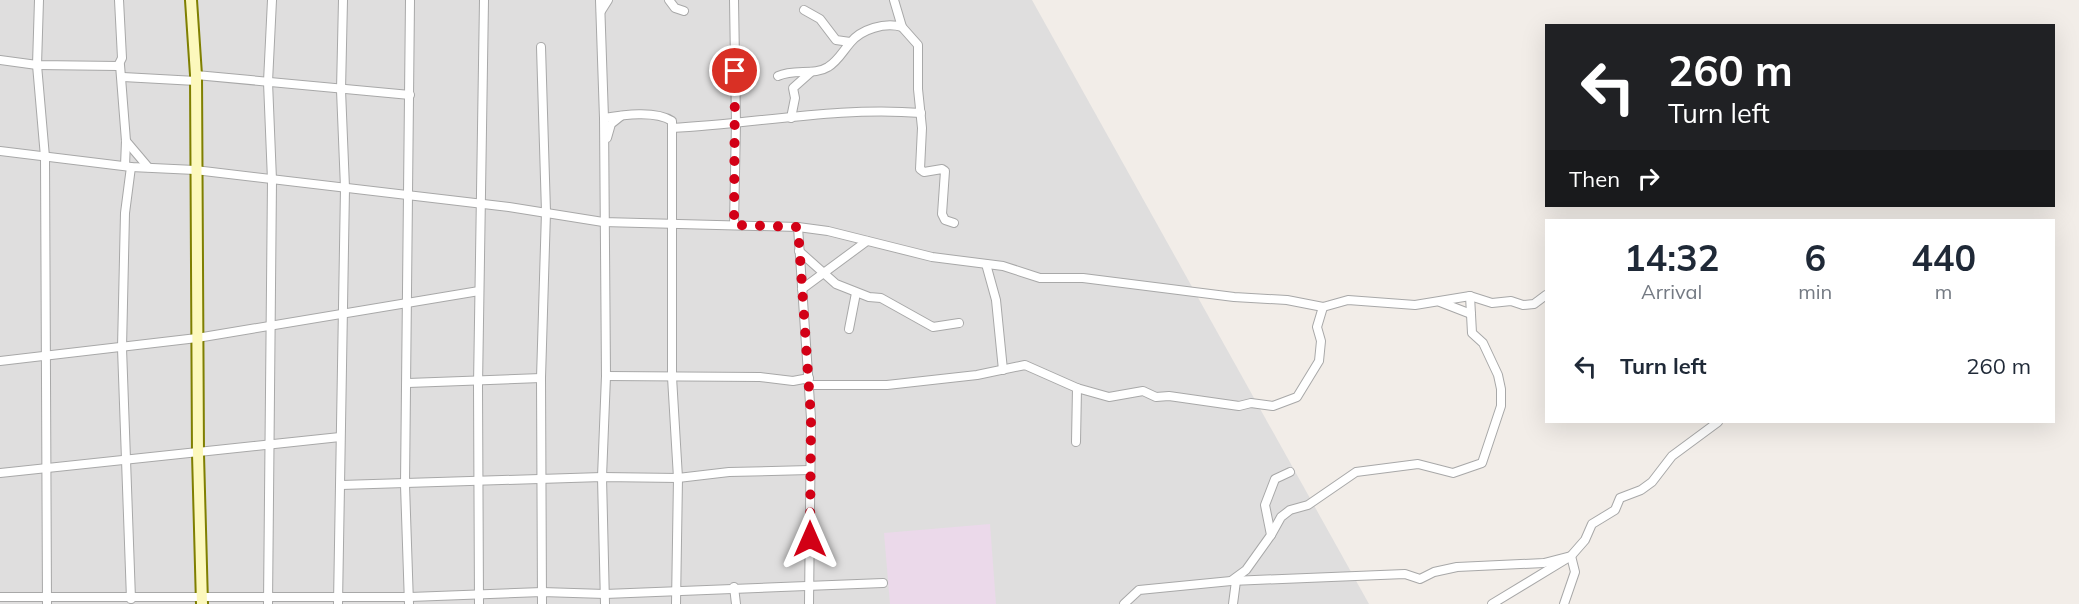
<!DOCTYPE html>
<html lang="en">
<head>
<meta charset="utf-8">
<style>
  :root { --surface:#fff; --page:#f6f6f7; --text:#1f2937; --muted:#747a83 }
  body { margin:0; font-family:Mulish,sans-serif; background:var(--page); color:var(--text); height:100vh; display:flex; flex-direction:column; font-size:22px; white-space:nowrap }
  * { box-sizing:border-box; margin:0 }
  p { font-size:20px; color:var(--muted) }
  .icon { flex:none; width:33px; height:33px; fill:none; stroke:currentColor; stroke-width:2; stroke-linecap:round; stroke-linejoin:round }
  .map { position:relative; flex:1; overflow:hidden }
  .details { position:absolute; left:1545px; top:219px; width:510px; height:204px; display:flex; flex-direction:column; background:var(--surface); border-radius:0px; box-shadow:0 6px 24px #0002 }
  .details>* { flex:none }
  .top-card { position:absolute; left:1545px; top:24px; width:510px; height:183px; border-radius:0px; box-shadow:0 6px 24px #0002; background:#202124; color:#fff; overflow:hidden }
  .pin { position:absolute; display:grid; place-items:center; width:51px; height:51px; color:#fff; margin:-26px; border:3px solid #fff; border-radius:50%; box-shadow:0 2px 6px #0007 }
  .me { position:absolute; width:66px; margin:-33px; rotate:0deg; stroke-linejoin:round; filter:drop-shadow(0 0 4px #0008) }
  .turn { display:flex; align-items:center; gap:21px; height:126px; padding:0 24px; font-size:27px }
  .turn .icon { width:78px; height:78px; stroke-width:2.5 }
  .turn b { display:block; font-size:42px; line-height:51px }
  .then { display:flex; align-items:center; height:57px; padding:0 24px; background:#0003; gap:12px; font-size:22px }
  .eta { display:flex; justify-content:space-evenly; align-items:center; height:102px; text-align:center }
  .eta b { font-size:36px; font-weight:700; line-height:42px }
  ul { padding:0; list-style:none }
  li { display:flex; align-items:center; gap:18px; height:90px; padding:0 24px }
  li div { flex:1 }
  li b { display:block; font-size:22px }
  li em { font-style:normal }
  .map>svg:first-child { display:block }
</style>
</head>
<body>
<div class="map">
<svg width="2079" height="604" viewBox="0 0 2079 604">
  <rect width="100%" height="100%" fill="#f2ede8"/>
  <!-- residential -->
  <path fill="#dfdede" d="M0 0H1032L1369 604H0Z"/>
  <!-- industrial -->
  <path fill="#ebd9ea" d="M990 524 996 604H890L884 533Z"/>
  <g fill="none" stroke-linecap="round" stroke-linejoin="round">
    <!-- street casing -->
    <g stroke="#a8a8a8" stroke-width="10">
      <g id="street">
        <path d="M39 0 37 65 45 157 47 604"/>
        <path d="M600 0 604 118 606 376 602 477 605 604"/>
        <path d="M669 0 675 8 684 11"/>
        <path d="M734 0 736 123 734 225"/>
        <path d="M804 10 820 19 836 40 850 42"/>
        <path d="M601 11 608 0"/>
        <path d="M902 27 918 45V89L922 128 920 169 924 172 942 169 945 171 942 214 945 220 954 223"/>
        <path d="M541 47 546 212 541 378 542 604"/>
        <path d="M0 60 37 65 118 66 122 58 119 0"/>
        <path d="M120 65 126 141 125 166"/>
        <path d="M196 75 410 95"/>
        <path d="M778 76C794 68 814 76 828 67 838 61 843 51 850 43 861 29 885 22 902 27L894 0"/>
        <path d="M123 77 196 81"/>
        <path d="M604 118C623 115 655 110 672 121V377L678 478 676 604"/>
        <path d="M791 118 795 98 793 88 811 72"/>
        <path d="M672 128C755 124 838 106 921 113"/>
        <path d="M607 138 611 124 621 116"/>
        <path d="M126 141 148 167"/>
        <path d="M0 151 131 167 195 170 509 207 603 222 798 227 828 231 932 257 1003 266 1040 278H1083L1234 297 1287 300 1323 307 1348 300 1415 305 1470 296 1492 303 1511 301 1523 305 1534 304 1546 295"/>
        <path d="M131 167 125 213 122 348 131 599"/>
        <path d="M798 227 811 418 809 604"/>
        <path d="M799 251 836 284 869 297 881 298 933 327 959 323"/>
        <path d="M986 264 996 300 1003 370"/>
        <path d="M802 289 867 241"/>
        <path d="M1440 302 1471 314"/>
        <path d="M849 329 856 293"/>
        <path d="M0 361 197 338 479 291"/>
        <path d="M606 376 760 377 793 381 809 378"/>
        <path d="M408 383 541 378"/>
        <path d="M809 385H887L977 375 1025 365 1077 388 1109 397 1143 391 1156 397 1169 396 1239 406 1251 403 1273 406 1297 397 1319 361 1321 341 1317 327 1323 307"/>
        <path d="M1076 442 1077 388"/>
        <path d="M0 473 340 437"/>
        <path d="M341 485 602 477 678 478 729 472 810 470"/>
        <path d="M1271 535 1281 517 1290 510 1308 505 1356 472 1418 464 1453 473 1482 463 1501 406V389L1498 375 1483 343 1472 333 1470 296"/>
        <path d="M1231 581 1405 574 1420 579 1434 572 1457 567 1544 563 1571 556 1575 572 1564 604"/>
        <path d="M734 587 736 604"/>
        <path d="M0 597H410L542 592 605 594 883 583"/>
        <path d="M268 604 272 180 268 82 272 0"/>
        <path d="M338 604 345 188 341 90 343 0"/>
        <path d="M409 604 405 485 410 0"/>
        <path d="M479 604 478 386 484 0"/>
        <path d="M1124 604 1139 590 1231 581 1246 570 1271 535 1265 505 1275 479 1290 472"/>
        <path d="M1233 604 1236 581"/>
        <path d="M1492 604 1571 556 1585 540 1592 524 1615 510 1620 498 1641 490 1652 482 1672 456 1718 422"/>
      </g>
    </g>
    <!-- secondary casing -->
    <g stroke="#7f7f01" stroke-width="14">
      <path id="secondary" d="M191 0 196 75 198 454 202 604"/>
    </g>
    <!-- street -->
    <use href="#street" stroke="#fff" stroke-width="8"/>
    <!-- secondary -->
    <use href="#secondary" stroke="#fcf8bc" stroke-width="10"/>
  </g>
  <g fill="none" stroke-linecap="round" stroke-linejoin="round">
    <!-- route -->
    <path stroke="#d20016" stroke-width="10" stroke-dasharray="0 18" d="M735 71 734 225 798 227 811 418 810 539"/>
  </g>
</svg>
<div class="pin" style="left:735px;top:71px;background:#d93025"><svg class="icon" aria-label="arrive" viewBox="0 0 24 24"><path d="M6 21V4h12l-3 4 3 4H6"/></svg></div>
<svg class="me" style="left:810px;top:539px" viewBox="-20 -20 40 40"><path d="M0-17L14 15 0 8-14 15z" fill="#d20016" stroke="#fff" stroke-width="4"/></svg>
<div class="top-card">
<div class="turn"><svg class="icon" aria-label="left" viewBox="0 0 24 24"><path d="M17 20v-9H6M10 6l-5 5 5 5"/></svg><div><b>260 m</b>Turn left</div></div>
<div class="then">Then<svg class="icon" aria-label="right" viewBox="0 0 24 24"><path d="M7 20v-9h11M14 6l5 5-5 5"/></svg></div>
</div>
<section class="details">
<div class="eta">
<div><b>14:32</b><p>Arrival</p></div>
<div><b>6</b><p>min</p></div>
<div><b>440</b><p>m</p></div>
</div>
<ul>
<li><svg class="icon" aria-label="left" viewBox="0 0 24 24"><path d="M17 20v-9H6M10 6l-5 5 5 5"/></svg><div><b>Turn left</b></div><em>260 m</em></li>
</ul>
</section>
</div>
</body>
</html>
